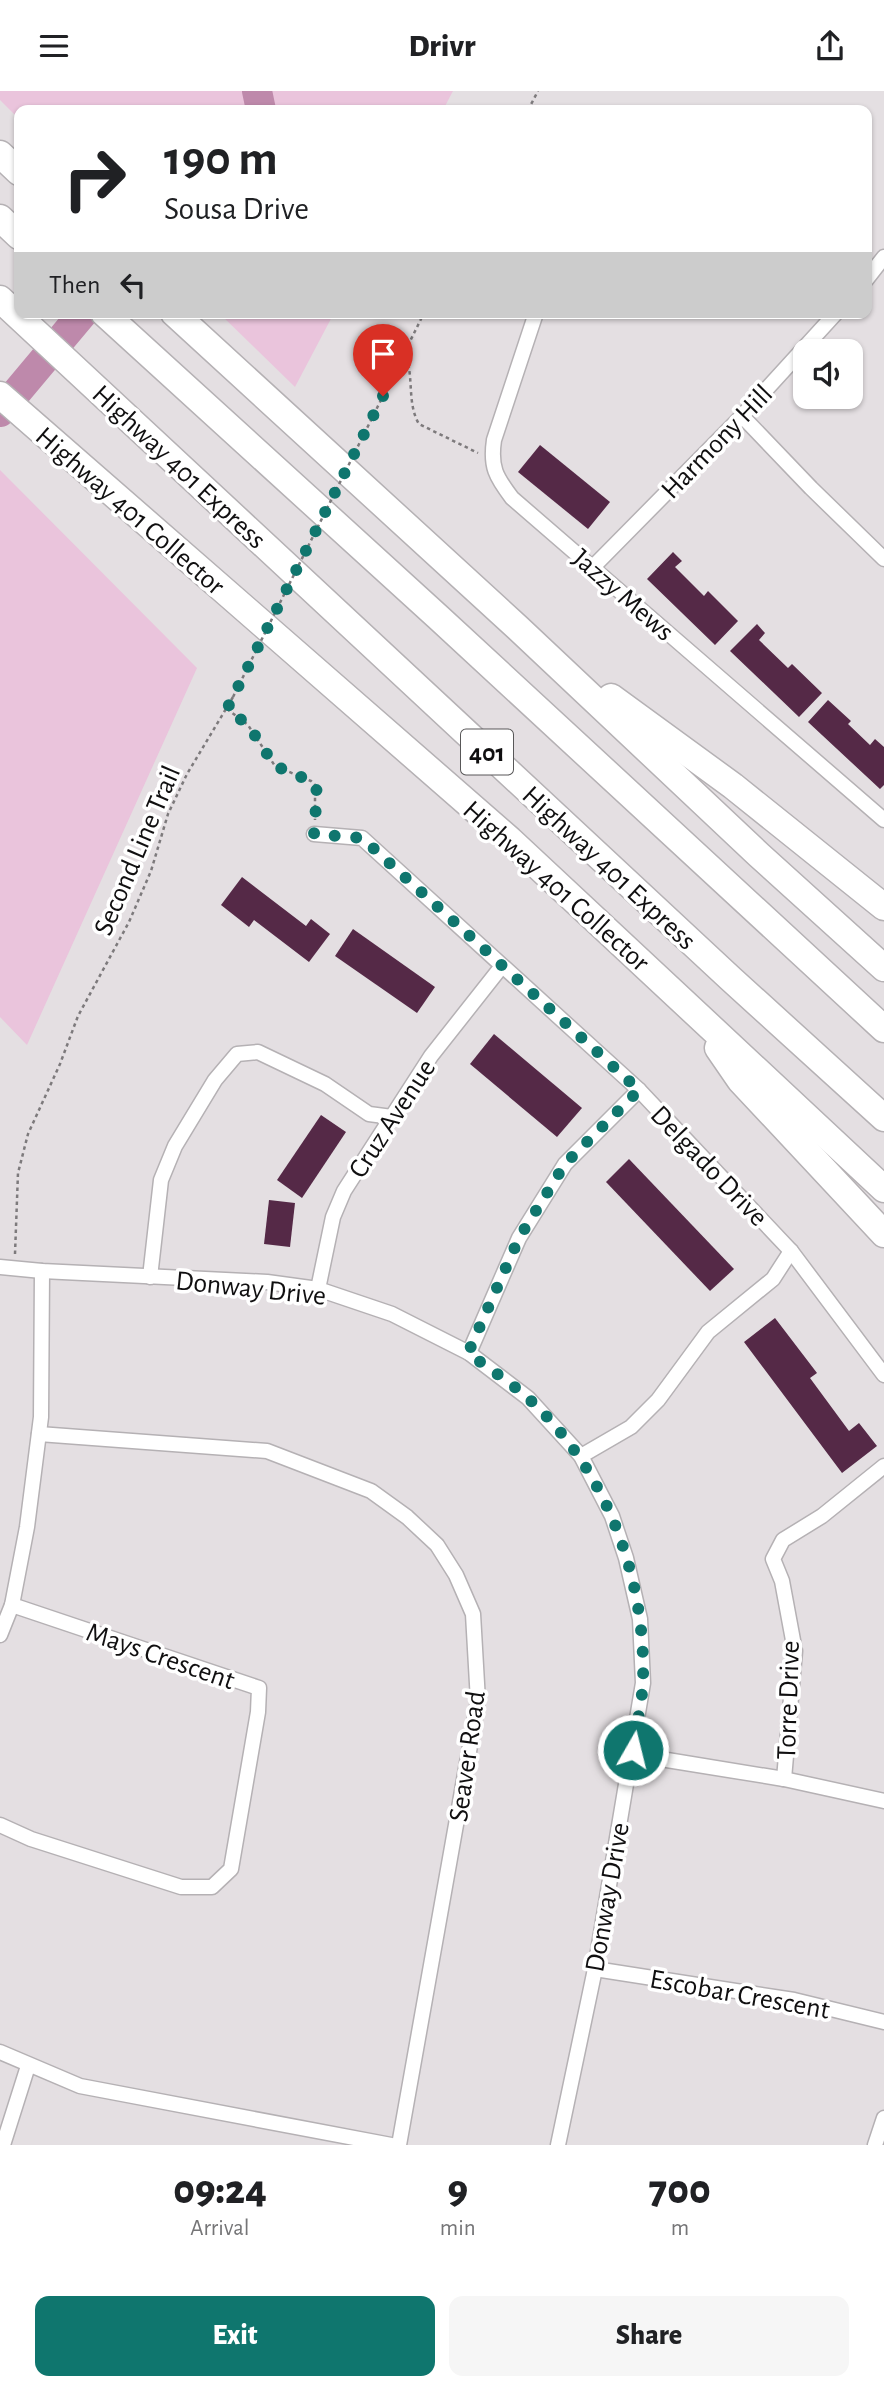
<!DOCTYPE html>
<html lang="en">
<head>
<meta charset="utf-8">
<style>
  :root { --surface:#fff; --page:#f6f6f6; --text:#202124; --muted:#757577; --accent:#0f766e }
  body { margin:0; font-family:"Alegreya Sans",sans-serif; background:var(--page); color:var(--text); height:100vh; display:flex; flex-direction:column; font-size:26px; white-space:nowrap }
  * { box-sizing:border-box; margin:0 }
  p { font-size:23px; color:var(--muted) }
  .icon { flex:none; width:38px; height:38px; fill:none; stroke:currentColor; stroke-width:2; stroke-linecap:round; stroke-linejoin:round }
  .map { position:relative; height:2054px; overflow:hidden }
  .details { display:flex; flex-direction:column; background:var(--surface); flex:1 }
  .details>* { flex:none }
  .banner { position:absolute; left:14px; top:14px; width:858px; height:214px; border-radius:14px; box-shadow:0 2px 5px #0004; background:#fff; color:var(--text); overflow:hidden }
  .tools { position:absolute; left:793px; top:248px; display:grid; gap:14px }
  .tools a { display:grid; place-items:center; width:70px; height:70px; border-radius:14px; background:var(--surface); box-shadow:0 2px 5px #0004; font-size:35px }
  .pin { position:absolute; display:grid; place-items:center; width:60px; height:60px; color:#fff; margin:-72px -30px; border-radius:50% 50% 50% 0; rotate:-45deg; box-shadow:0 0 7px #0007 }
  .pin .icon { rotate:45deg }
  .me { position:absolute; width:77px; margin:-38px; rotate:8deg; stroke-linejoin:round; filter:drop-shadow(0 0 5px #0008) }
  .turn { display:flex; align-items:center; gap:24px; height:147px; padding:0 35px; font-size:32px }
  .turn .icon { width:91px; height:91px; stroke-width:2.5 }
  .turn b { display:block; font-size:49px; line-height:60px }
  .then { display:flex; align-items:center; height:66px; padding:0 35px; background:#0003; gap:14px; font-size:26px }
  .eta { display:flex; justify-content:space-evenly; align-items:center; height:119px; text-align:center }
  .eta b { font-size:42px; font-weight:800; line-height:49px }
  .button { display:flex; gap:14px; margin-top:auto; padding:14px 35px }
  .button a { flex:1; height:80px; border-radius:14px; background:var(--accent); color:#fff; font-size:28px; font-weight:800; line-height:80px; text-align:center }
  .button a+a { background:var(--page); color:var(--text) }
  header { display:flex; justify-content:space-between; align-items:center; height:91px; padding:0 35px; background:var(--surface); font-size:32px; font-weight:800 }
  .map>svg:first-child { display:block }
</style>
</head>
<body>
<header><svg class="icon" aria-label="menu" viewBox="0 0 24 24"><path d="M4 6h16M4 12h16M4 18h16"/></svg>Drivr<svg class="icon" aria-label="share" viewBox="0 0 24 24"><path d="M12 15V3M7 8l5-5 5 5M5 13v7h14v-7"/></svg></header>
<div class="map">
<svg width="884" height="2054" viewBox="0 0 884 2054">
  <rect width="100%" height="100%" fill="#e4dfe2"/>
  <!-- green -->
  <g fill="#eac4dc">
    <path d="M0 0H453L443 19H19V28L0 9Z"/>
    <path d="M219 222H334L295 296Z"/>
    <path d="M0 379 197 577 27 954 0 926Z"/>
  </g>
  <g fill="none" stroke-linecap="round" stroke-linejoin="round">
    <!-- river -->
    <g stroke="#be89ab" stroke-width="30">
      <path d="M257 0 261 19"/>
      <path d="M0 321 83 222"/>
    </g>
  </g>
  <!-- building -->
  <g fill="#552947">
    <path d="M540 354 610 411 588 438 518 381Z"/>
    <path d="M673 461 682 470 675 476 704 505 708 500 738 530 715 554 647 488Z"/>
    <path d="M757 533 765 542 759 549 788 577 792 573 822 602 799 626 730 560Z"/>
    <path d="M828 609 851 630 848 633 870 654 875 648 884 656V694L880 698 808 631Z"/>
    <path d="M242 786 306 835 311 828 330 843 309 871 254 829 249 836 221 814Z"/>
    <path d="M353 838 435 896 417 922 335 865Z"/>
    <path d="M494 943 582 1017 557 1046 470 973Z"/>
    <path d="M321 1024 346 1041 302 1107 277 1089Z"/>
    <path d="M629 1068 734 1178 710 1200 606 1091Z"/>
    <path d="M269 1109 295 1112 290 1156 264 1153Z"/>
    <path d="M775 1227 817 1282 810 1287 849 1340 859 1332 877 1355 842 1382 744 1251Z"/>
  </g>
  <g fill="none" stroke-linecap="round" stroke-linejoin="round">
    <!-- minor casing -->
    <g stroke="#b5b1b4" stroke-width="17">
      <g id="minor">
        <path d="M866 189 884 166"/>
        <path d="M536 222 494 349C490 376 496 386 512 407L884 729"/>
        <path d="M742 325 811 397 884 468"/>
        <path d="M593 476 742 325 836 222"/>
        <path d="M314 743 362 747 639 999 791 1160 884 1284"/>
        <path d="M0 1176 42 1180 267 1191 318 1198 392 1223 469 1262 528 1307 581 1365 612 1425 626 1467 640 1528 643 1592 595 1878 558 2054"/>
        <path d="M150 1186 161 1089 175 1055 215 989 237 963 258 961 325 993 369 1023 392 1026"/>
        <path d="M318 1198 333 1126 344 1100 431 965 502 875"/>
        <path d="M469 1262 519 1147 565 1073 639 999"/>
        <path d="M39 1343 267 1360 371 1400 407 1426 437 1454 456 1484 473 1523 478 1610 399 2054"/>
        <path d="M581 1365 631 1336 658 1309 708 1241 773 1188 791 1160"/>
        <path d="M0 1544 12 1514 27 1436 41 1326 42 1180"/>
        <path d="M633 1659 667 1669 784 1688 884 1710"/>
        <path d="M784 1688 795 1560 782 1490 773 1468 783 1449 822 1425 884 1375"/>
        <path d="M0 1734 31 1748 181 1796H212L231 1778 258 1621 259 1597 12 1514"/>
        <path d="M595 1878 794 1909 884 1931"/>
        <path d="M0 1961 80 1995 391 2054"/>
        <path d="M3 2054 28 1975"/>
        <path d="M875 2054 884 2027"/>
      </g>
    </g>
    <!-- motorway casing -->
    <g stroke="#b5b1b4" stroke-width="29">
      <g id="motorway">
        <path d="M0 63 19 81"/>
        <path d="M0 127 19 145"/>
        <path d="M0 208 731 888 884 1027"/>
        <path d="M104 222 438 526 884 938"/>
        <path d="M174 222 518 537 759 764 884 877"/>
        <path d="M0 304 510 749 884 1098"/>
        <path d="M611 606 733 695 884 816"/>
        <path d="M718 957 740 989 884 1143"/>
      </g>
    </g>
    <!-- path -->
    <g stroke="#7d7a7c" stroke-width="2.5" stroke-dasharray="3.5 3.5" stroke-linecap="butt">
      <path d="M528 19 538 0"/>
      <path d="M404 260C415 283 406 311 419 333L478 362"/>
      <path d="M383 305 424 222"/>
      <path d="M227 618 248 634 275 675 311 690 315 694V729"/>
      <path d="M15 1163 18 1082 28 1043 60 973 78 925 129 831 151 780 168 723 187 683 233 606"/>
    </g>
    <!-- minor -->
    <use href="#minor" stroke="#fff" stroke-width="14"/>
    <!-- motorway -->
    <use href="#motorway" stroke="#fff" stroke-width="26"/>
    <!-- path-bridge -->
    <path stroke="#7d7a7c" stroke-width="2.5" stroke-dasharray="3.5 3.5" stroke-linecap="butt" d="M233 606 383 305"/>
  </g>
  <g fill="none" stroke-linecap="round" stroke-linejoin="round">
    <!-- route -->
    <path stroke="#0f766e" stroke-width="12" stroke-dasharray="0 21.6" d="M383 305 227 618 248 634 275 675 311 690 315 694 317 701 314 743 362 747 639 999 565 1073 519 1147 468 1262C488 1277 510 1291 528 1307 606 1378 646 1486 643 1590 642 1613 636 1636 633 1659"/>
  </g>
  <g text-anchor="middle" stroke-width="7" stroke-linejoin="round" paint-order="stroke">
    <!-- shield labels -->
    <rect fill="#fff" stroke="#585758" stroke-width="2" x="461" y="638.5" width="52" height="45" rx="5"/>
    <g font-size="26" font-weight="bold" fill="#100f10">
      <text x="487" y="670">401</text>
    </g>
    <!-- street labels -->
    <g font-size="28" fill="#100f10" stroke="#fff">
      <text transform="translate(716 350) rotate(-46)" y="10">Harmony Hill</text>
      <text transform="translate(180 375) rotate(43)" y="10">Highway 401 Express</text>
      <text transform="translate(131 419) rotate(41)" y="10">Highway 401 Collector</text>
      <text transform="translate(624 503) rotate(41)" y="10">Jazzy Mews</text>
      <text transform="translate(136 759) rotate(-67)" y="10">Second Line Trail</text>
      <text transform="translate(610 776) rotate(43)" y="10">Highway 401 Express</text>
      <text transform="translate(557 794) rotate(42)" y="10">Highway 401 Collector</text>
      <text transform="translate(391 1027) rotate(-57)" y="10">Cruz Avenue</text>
      <text transform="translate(710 1074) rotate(46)" y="10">Delgado Drive</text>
      <text transform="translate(251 1196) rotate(6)" y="10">Donway Drive</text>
      <text transform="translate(161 1564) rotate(19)" y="10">Mays Crescent</text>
      <text transform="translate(787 1609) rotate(-88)" y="10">Torre Drive</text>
      <text transform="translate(466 1665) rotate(-82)" y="10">Seaver Road</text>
      <text transform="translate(606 1806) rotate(-80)" y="10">Donway Drive</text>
      <text transform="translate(740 1902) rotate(10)" y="10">Escobar Crescent</text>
    </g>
  </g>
</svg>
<div class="tools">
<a><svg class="icon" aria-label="sound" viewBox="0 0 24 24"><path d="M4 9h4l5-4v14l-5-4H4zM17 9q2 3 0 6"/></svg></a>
</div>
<div class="pin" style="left:383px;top:305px;background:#d93025"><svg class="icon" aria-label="arrive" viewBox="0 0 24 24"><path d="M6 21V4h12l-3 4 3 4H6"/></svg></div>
<svg class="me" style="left:633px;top:1659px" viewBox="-20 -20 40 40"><circle r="17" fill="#0f766e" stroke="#fff" stroke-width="3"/><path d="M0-11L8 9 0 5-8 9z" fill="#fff"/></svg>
<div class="banner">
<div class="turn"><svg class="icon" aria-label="right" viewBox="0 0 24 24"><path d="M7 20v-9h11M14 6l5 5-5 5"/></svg><div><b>190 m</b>Sousa Drive</div></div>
<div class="then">Then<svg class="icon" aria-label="left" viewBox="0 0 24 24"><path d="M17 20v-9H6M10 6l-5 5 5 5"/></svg></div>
</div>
</div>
<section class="details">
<div class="eta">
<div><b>09:24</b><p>Arrival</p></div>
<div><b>9</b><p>min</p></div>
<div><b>700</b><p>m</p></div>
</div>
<div class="button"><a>Exit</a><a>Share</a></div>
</section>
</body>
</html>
